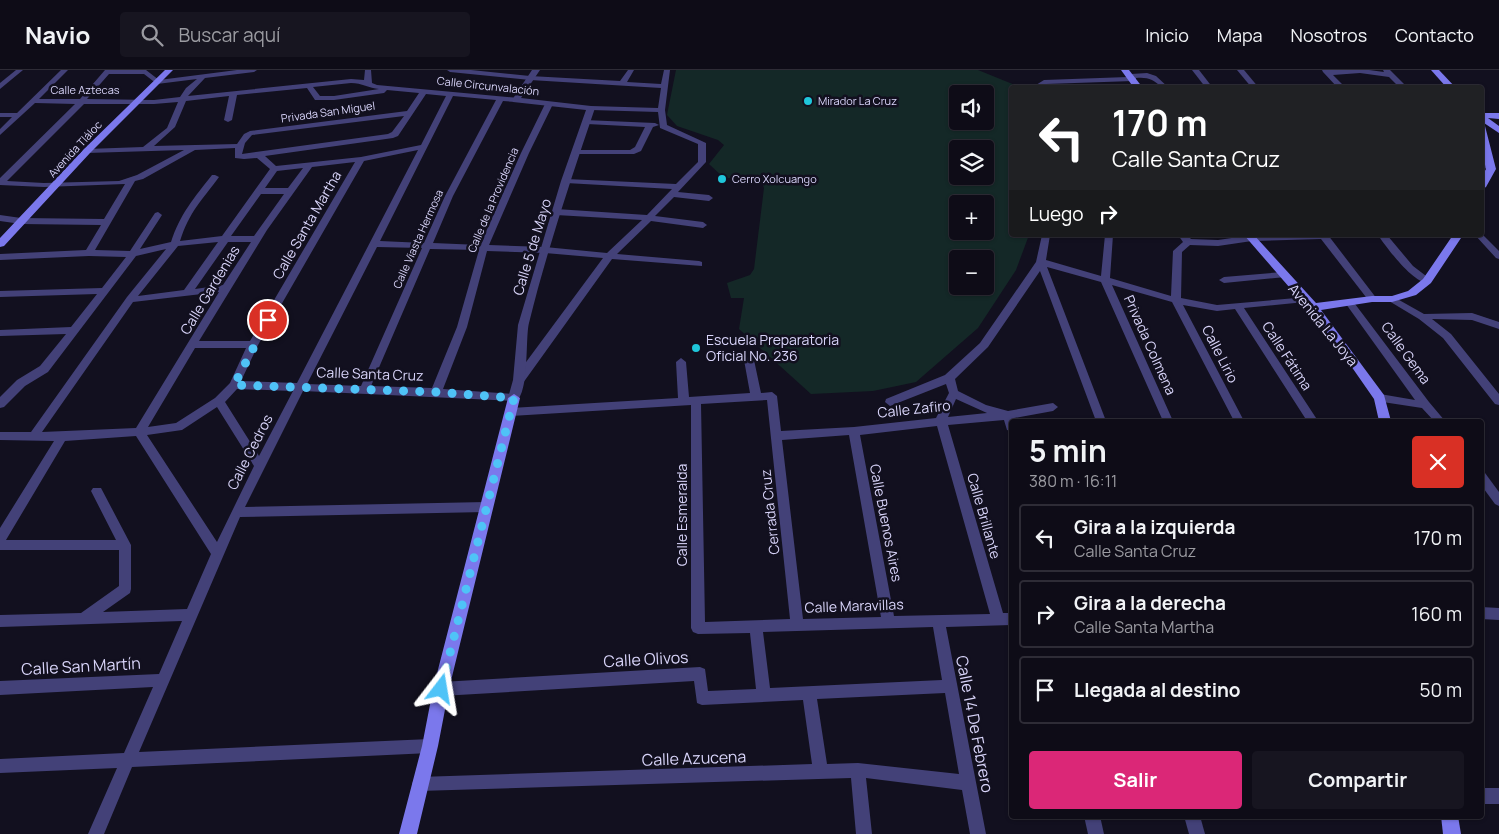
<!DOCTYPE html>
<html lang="es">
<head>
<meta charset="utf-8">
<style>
  :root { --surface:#0e0c17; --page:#171520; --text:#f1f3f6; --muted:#9b9ba1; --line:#2e2c36; --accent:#db2777 }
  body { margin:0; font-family:Manrope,sans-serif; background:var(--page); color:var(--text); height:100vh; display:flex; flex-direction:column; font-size:19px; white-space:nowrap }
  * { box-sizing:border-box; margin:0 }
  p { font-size:16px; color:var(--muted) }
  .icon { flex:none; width:28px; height:28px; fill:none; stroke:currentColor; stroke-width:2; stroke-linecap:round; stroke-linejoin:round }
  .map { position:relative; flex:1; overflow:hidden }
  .details { position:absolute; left:1009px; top:349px; width:475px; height:400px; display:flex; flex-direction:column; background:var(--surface); border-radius:5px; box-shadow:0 1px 4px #0004,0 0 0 1px var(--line) }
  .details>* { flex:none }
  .guide { position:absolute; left:1009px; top:15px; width:475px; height:152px; border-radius:5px; box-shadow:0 1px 4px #0004,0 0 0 1px var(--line); background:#202124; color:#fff; overflow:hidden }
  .tools { position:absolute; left:949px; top:15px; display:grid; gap:10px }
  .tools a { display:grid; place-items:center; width:45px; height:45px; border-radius:5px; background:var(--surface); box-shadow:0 1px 4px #0004,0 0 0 1px var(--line); font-size:25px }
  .pin { position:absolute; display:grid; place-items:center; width:42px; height:42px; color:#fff; margin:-21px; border:2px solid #fff; border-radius:50%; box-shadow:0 1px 5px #0007 }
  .me { position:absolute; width:55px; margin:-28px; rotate:14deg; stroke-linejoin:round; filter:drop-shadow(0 0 4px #0008) }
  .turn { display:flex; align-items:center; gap:18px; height:105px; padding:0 20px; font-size:22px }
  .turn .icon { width:65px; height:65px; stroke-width:2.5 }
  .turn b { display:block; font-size:35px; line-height:42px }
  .then { display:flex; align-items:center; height:48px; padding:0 20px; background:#0003; gap:10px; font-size:19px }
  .round { display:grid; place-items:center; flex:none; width:52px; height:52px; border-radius:5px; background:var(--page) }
  .head { display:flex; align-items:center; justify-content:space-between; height:85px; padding:0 20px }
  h1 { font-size:30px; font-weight:700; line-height:38px }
  .primary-button { display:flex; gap:10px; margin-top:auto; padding:10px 20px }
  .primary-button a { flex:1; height:58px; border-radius:5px; background:var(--accent); color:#fff; font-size:20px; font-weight:700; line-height:58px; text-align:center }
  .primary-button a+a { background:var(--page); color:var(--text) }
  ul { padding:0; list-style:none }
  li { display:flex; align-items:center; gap:15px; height:68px; margin:0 10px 8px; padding:0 10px; border:2px solid var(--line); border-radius:5px }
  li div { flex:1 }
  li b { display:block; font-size:19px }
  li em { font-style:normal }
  header { display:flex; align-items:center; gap:30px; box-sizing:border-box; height:70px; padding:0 25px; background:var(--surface); border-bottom:1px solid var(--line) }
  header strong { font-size:24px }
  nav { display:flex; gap:28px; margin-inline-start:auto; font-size:18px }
  .search { width:350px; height:45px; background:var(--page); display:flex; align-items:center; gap:12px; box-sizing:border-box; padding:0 18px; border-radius:5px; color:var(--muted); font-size:19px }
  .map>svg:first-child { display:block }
</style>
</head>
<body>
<header>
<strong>Navio</strong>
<div class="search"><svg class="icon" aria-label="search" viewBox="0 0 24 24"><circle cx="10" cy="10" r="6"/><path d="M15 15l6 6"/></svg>Buscar aquí</div>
<nav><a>Inicio</a><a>Mapa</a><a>Nosotros</a><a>Contacto</a></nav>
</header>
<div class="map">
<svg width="1499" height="764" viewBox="0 0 1499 764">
  <rect width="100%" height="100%" fill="#12101f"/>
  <!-- green -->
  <path fill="#142827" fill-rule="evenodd" d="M676 0H978L1020 17 1011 18V165H1029L1016 200 978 258 916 312 873 321 811 324 739 259 744 228H731L727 213 750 205 754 199 764 118 760 108H724L709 94 724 75 718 70 677 56 667 45ZM958 24H985V51H958ZM958 79H985V106H958ZM958 134H985V161H958ZM958 189H985V216H958Z"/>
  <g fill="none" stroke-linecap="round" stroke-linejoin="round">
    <!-- minor -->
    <g fill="#434178" fill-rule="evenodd">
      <path d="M16 0H23L0 19V13Z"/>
      <path d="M61 0H68L39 29H80L105 0H146L159 10 237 0H257L254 2 205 8 188 26 351 9 364 10 365 0H371L372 13 377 15 519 28 520 30 516 32 503 31 453 126 433 173 480 175 521 83 545 34 552 32 553 34 529 83 489 175 545 177 607 183 642 150 556 145 552 142 556 139 647 145 672 119 566 113 562 111 566 109 676 114 698 92V74L660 58 658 42 591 40 587 38 591 36 658 38 661 18 530 10 450 2 447 0H471L530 6 620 11 628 0H634L627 12 661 14 664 0H670L665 40 667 55 706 73V92L678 122 709 125 713 128 709 131 674 127 655 146 703 152 707 155 703 158 651 151 617 184 699 191 702 192V196L612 189 523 313 519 314 514 310 515 307 603 188 545 183 487 181 467 257 443 319 514 324 519 328 518 331 303 321 245 437 486 432 490 434 492 437 490 440 486 442 240 447 139 682 430 669 435 671 437 676 435 681 430 683 132 697 104 764H88L117 698 0 703V689L124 683 153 617 0 625V611L159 604 182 551 0 557V545L81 543 119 516V480H0V458L54 371 0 370V362H31L127 227 166 179 136 186 48 302 25 316 4 337 0 338V327L17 310 40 296 66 264 0 266V260L71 257 97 224 0 227V221L102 218 126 187 89 186 0 190V184L86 180 101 155 21 154 0 151V145L21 148 104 149 125 114 44 117 0 115V108L75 34 35 33 0 65V59L12 47H0V43H17ZM109 4H144L157 14 197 9 186 18 180 27 154 30 87 29ZM351 13C362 13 369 18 379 19L334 26H320L313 17ZM307 18 315 30H334L384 23 387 20 419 23 407 41 250 61 244 64 237 74 154 76 175 57 186 31 229 26 224 50 228 52 232 50 237 25ZM426 24 446 26 421 75 361 87 276 96 265 86 393 68 398 66ZM453 26 496 30 445 126 424 173 380 171ZM178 32 167 58 143 77 87 79 83 81 87 83 184 80 137 105 119 111 44 113 7 111 84 34H154ZM404 46 392 62 388 64 242 84 245 73 252 65ZM235 78V88L244 89 257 88 270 99 222 166 180 171C189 142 202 130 219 107L215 105H212C194 128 180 144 171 172L140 179 162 145 158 142 155 143 130 181 95 180 135 111 143 109 195 80ZM418 80 297 313 241 311 258 275 364 91ZM355 92 250 271H199L267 160 312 97ZM303 98 288 118H265L277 101ZM261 124H284L254 166H231ZM218 172 184 220 138 226 178 176ZM228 172H251L223 215 195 219ZM377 177 422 178 361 316 307 314ZM430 179 479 180 457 257 432 318 371 316ZM219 222 136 358 42 362 133 232ZM195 278H246L230 313 215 328 176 353 148 357ZM237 319 293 321 259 386 225 332ZM217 337 254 396 217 472 147 365 182 360ZM136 366 211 484 187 539 103 542 130 523 131 519V475L101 418H93L91 421 116 470H6L65 371Z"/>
      <path d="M1192 0H1199L1213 18H1206Z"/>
      <path d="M1237 0H1244L1259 18H1252Z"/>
      <path d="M1322 0H1369L1384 2 1383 0H1390L1408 18H1400L1389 7 1360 3 1333 5 1346 18H1338L1323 2Z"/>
      <path d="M1147 3 1156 6 1169 18H1162C1154 9 1147 7 1136 8V11H1133L1046 14 1044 15 1045 18H1038L1036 15 1044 10 1128 7 1129 5 1131 4Z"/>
      <path d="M584 50 655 53 659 55 653 57 641 81 634 84H574L573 82 577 80H630L635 77 645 57 587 54H584Z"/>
      <path d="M1481 88 1494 97V101H1488L1481 94Z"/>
      <path d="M1481 163 1499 181V189L1496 188 1475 165H1481Z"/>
      <path d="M1042 165H1050L1046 190 1101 206 1105 165H1113L1110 208 1171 226 1173 181 1183 172 1178 165H1187L1191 169 1218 170 1252 165H1328L1377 229 1375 231H1369L1321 169 1252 171 1218 176 1190 175 1182 182 1181 228 1217 235 1308 227 1310 229 1305 232 1244 238 1318 351H1307L1235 239 1217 241 1183 235 1244 351H1234L1172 232 1112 215 1173 351H1163L1101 212 1047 197 1106 351H1096L1040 201 988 277 955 309 958 321 986 335 1008 341 1053 333 1058 337 1053 341 1014 348 1015 351H1011V361L1007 360 1004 350 948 355 1003 543H1011V555L946 557 986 764H970L962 720 866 708 872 764H856L851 708 419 721 414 719 412 714 414 709 419 707 812 694 803 630 702 635 697 633 694 611 441 626 436 624 434 619 436 614 441 612 700 597 705 599 708 621 756 619 750 563 698 564 693 562 691 558V335L511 346 506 342 511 338 678 328 676 292 681 288 686 292 689 327 750 323 744 290 749 286 754 290 761 323 772 322 777 326 781 361 854 357 936 348 949 323 946 314 890 336 885 332 886 329 945 305 980 273 1036 192ZM956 329 987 343 948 347ZM767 330 790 549 705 552 701 334ZM937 356 990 544 894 546 860 365ZM849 365 881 547 803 549 782 370ZM933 557 942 610 770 618 763 562ZM945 623 959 704 858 693 827 694 817 629Z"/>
      <path d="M1378 165H1387L1413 196 1430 209V213C1415 216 1386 177 1378 165Z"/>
      <path d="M1283 202 1286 203V207L1224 213 1219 210 1224 207Z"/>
      <path d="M1392 226 1424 244 1472 243 1499 252V259L1472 250 1432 249 1451 264 1499 324V335L1495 334 1443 268 1419 249 1389 231 1387 229Z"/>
      <path d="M1349 229 1352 230 1429 332 1445 351H1434L1422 338 1376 331 1375 328 1380 324 1415 330 1346 234 1344 232Z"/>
      <path d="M1481 402 1485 403 1499 422V436L1495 434 1481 415Z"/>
      <path d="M1481 537 1499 538V550L1481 549Z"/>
      <rect x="1481" y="718" width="18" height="16"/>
      <path d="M1084 746H1100L1104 764H1088Z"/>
      <path d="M1184 746H1200L1205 764H1189Z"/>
    </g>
    <!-- tertiary -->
    <path fill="#434178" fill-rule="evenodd" d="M532 0H540L521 28 591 36 595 38C571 109 547 180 529 253 525 268 530 328 514 332L508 328 513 310 518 255 561 111 586 40 513 32 512 30Z"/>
    <!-- secondary -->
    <g fill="#7b78ec" fill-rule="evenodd">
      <path d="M165 0H173L90 83 4 176 0 177V168L84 79Z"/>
      <path d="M1121 0H1129L1143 18H1134Z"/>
      <path d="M1431 0H1439L1456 18H1447Z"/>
      <path d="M1481 43H1499V49L1488 48 1499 56V63L1481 51Z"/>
      <path d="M1481 54 1485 56 1496 99 1486 117 1481 120V108L1486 99 1481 76Z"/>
      <path d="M1244 165H1254L1316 233 1372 226H1392L1408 221 1423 209 1453 165H1463L1431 213 1416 225 1392 232H1372L1321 240 1384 325 1391 351H1379L1374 329 1342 283 1309 240Z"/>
      <path d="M514 324 520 328 449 619 438 676 417 764H399L422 676 433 619 508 328Z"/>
      <path d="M1441 746H1458L1461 764H1443Z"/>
    </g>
  </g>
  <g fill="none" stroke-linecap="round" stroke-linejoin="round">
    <!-- route -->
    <path stroke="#4fc3f7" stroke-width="9" stroke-dasharray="0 16.2" d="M268 250 234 315 436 322 514 328 441 619"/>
  </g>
  <!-- markers -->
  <g fill="#1fc6da" stroke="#12101f" stroke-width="2">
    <circle cx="808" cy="31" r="5"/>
    <circle cx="722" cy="109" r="5"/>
    <circle cx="696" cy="278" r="5"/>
  </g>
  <g text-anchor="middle" stroke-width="5" stroke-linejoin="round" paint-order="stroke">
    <!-- far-street labels -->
    <g font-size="11" fill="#d8d4f9" stroke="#12101f">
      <text transform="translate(488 16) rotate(6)" y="4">Calle Circunvalación</text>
      <text x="85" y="24">Calle Aztecas</text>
      <text transform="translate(328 42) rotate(-8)" y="4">Privada San Miguel</text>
      <text transform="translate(75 79) rotate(-47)" y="4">Avenida Tláloc</text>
      <text transform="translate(493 130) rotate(-67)" y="4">Calle de la Providencia</text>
      <text transform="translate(418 169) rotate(-66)" y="4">Calle Viasta Hermosa</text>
    </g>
    <!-- far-poi labels -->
    <g font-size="11" fill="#d8d4f9" stroke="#12101f" text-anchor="start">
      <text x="818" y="35">Mirador La Cruz</text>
      <text x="732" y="113">Cerro Xolcuango</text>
    </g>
    <!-- street labels -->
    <g font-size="14" fill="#d8d4f9" stroke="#12101f">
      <text transform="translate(307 155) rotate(-60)" y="5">Calle Santa Martha</text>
      <text transform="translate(532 177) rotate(-73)" y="5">Calle 5 de Mayo</text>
      <text transform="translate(210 220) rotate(-59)" y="5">Calle Gardenias</text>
      <text transform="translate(1323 255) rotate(51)" y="5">Avenida La Joya</text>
      <text transform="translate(1150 275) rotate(66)" y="5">Privada Colmena</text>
      <text transform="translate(1406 283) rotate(54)" y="5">Calle Gema</text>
      <text transform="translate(1220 284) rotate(63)" y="5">Calle Lirio</text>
      <text transform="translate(1287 286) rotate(57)" y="5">Calle Fátima</text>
      <text transform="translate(370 304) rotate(2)" y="5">Calle Santa Cruz</text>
      <text transform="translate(914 339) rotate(-6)" y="5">Calle Zafiro</text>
      <text transform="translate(250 382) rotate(-63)" y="5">Calle Cedros</text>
      <text transform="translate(770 442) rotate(-96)" y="5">Cerrada Cruz</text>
      <text transform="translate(682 445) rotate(-90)" y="5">Calle Esmeralda</text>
      <text transform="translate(984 446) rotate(74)" y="5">Calle Brillante</text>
      <text transform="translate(886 453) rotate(79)" y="5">Calle Buenos Aires</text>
      <text transform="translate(854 536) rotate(-2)" y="5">Calle Maravillas</text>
    </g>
    <!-- poi labels -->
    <g font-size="14" fill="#d8d4f9" stroke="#12101f" text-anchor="start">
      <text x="706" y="275">Escuela Preparatoria<tspan x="706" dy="16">Oficial No. 236</tspan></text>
    </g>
    <!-- near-street labels -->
    <g font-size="16" fill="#d8d4f9" stroke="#12101f">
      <text transform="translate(646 589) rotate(-3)" y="6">Calle Olivos</text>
      <text transform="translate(81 596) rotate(-3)" y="6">Calle San Martín</text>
      <text transform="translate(975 654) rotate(79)" y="6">Calle 14 De Febrero</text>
      <text transform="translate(694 688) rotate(-2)" y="6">Calle Azucena</text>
    </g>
  </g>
</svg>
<div class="tools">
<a><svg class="icon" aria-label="sound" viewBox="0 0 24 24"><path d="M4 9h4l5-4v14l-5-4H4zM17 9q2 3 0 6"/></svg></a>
<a><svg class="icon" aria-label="layers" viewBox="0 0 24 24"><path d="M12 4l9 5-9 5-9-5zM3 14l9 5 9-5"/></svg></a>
<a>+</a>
<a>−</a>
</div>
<div class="pin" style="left:268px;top:250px;background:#d93025"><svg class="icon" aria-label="arrive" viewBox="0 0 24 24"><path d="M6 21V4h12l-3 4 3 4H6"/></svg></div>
<svg class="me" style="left:441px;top:619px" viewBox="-20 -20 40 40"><path d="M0-17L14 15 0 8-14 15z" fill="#4fc3f7" stroke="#fff" stroke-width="4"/></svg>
<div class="guide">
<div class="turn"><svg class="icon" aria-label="left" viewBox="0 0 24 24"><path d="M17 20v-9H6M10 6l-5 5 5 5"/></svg><div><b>170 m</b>Calle Santa Cruz</div></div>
<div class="then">Luego<svg class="icon" aria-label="right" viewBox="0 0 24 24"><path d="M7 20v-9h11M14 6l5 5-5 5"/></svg></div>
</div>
<section class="details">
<div class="head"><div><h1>5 min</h1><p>380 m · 16:11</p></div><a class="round" style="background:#d93025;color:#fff"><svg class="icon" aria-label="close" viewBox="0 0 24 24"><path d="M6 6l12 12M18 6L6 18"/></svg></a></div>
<ul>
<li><svg class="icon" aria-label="left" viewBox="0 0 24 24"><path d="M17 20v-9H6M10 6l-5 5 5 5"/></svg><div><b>Gira a la izquierda</b><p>Calle Santa Cruz</p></div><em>170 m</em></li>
<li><svg class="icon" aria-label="right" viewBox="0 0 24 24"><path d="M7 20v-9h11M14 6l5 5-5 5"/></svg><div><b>Gira a la derecha</b><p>Calle Santa Martha</p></div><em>160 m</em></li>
<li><svg class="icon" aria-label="arrive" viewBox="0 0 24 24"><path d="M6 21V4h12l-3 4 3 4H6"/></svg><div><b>Llegada al destino</b></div><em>50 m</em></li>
</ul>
<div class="primary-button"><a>Salir</a><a>Compartir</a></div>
</section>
</div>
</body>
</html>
